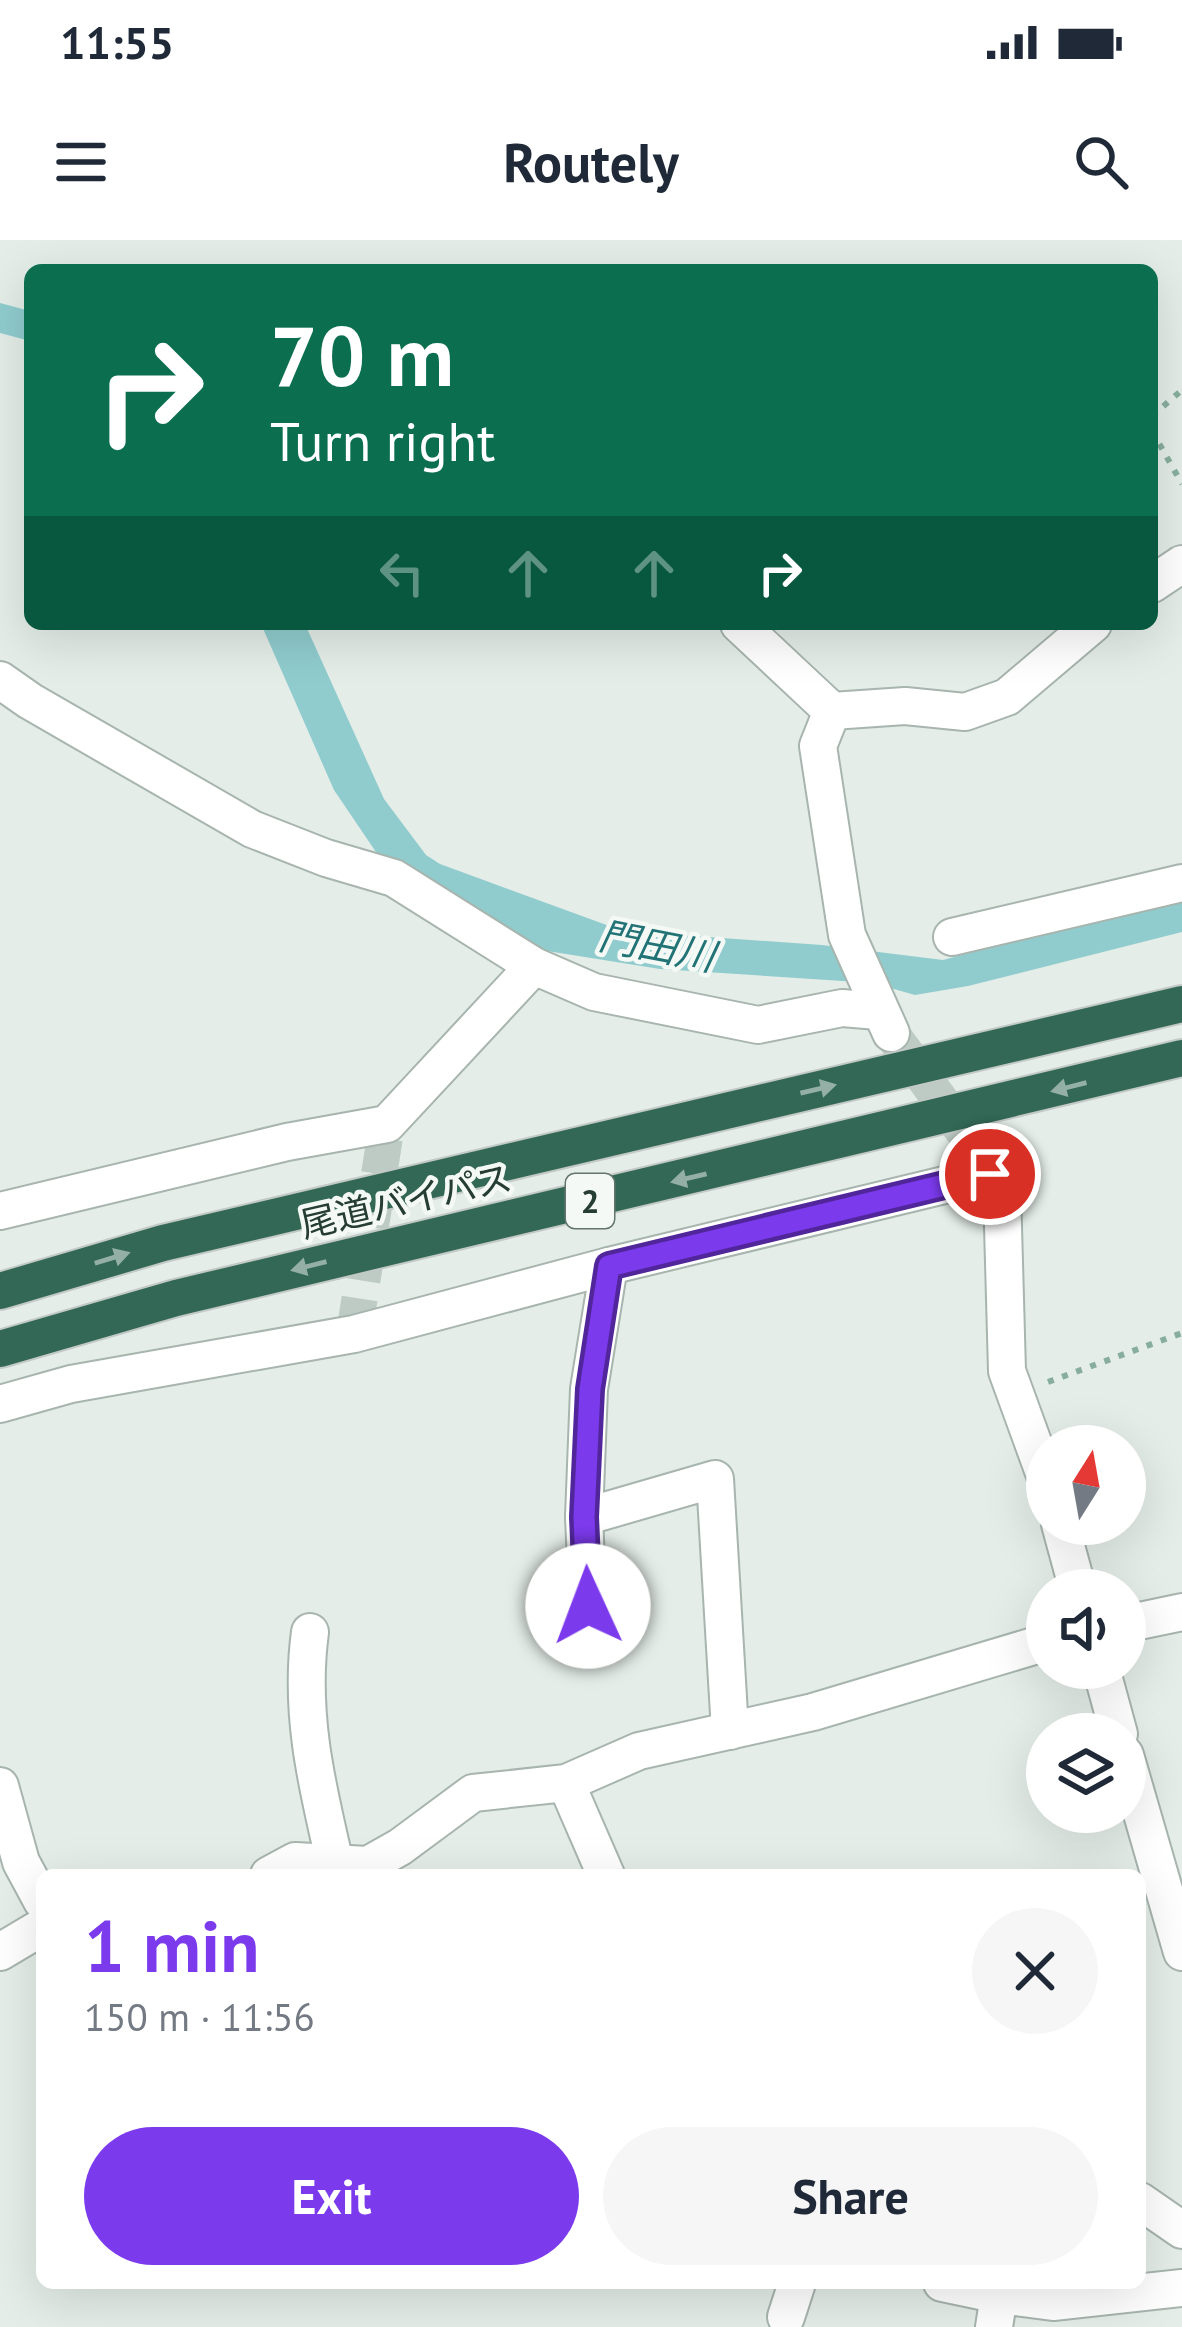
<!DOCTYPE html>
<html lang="en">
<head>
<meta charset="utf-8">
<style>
  :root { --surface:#fff; --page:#f6f6f7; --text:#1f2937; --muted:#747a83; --accent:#7c3aed }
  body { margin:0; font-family:"PT Sans","Noto Sans JP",sans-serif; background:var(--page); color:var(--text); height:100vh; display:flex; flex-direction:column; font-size:45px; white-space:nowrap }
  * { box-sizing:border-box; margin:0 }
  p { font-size:39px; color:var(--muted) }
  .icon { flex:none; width:66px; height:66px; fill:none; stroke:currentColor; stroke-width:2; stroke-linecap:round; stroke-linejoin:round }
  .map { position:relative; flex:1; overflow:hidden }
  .side { position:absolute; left:36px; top:1629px; width:1110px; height:420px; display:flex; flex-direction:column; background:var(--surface); border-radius:18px; box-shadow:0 12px 48px #0002 }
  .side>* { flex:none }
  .hud { position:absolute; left:24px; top:24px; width:1134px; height:366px; border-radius:18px; box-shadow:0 12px 48px #0002; background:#0b6e4f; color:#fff; overflow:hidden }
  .needle { width:78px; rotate:11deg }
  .controls { position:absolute; left:1026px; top:1185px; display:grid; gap:24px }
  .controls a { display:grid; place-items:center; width:120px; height:120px; border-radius:50%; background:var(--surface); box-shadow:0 12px 48px #0002; font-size:60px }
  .pin { position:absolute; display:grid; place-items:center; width:102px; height:102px; color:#fff; margin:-51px; border:6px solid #fff; border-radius:50%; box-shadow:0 3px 12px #0007 }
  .me { position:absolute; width:132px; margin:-66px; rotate:358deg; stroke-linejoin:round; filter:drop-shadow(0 0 9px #0008) }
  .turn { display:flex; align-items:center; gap:42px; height:252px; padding:0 48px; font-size:54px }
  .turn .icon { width:156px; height:156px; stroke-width:2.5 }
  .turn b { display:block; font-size:84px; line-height:102px }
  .lanes { display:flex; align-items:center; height:114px; padding:0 48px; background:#0003; justify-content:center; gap:60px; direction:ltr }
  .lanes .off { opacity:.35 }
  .round { display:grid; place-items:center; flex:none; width:126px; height:126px; border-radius:63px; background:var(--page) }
  .head { display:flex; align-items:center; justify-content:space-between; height:204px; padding:0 48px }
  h1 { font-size:72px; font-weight:700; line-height:90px; color:var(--accent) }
  .primary-button { display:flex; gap:24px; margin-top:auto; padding:24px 48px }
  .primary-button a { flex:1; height:138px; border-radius:72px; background:var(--accent); color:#fff; font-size:48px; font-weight:700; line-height:138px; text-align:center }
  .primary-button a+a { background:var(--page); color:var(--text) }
  .status { display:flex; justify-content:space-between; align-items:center; height:84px; padding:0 60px; background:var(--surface); direction:ltr }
  .status svg { height:33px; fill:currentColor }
  header { display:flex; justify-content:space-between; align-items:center; height:156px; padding:0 48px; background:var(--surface); font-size:54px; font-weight:700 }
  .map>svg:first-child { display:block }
</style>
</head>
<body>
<div class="status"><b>11:55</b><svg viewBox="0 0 49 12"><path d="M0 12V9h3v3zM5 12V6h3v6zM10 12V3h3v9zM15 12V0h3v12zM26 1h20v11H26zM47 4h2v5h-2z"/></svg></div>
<header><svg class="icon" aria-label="menu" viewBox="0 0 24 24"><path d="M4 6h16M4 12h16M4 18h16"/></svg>Routely<svg class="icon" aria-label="search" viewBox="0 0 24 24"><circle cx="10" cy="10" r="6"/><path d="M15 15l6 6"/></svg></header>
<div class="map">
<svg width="1182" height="2087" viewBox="0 0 1182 2087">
  <rect width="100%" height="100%" fill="#e4ede8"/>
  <!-- water -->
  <g fill="#90ccce">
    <path d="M0 63 30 71V101L0 93Z"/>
    <path d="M261 384H305L384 559 426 615 440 624 623 691 822 705 943 720 1182 657V692L968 746 915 755 873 743 660 729 541 710 380 618 334 550Z"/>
  </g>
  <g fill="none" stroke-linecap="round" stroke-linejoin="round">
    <!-- minor-tunnel -->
    <g stroke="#becac4" stroke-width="36" stroke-dasharray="36 18" stroke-linecap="butt">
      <path d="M891 793 977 910"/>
      <path d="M354 1094 387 884"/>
    </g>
    <!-- minor casing -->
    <g stroke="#a7b5ae" stroke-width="40">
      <g id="minor">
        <path d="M1152 344 1182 324"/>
        <path d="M739 384 832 471"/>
        <path d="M0 440 30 461 252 589 326 618 394 638 534 726 594 752 758 785 842 768 878 771"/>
        <path d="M952 697 1182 643"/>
        <path d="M891 793 847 695 818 506 832 471 905 466 965 472 1007 457 1093 384"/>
        <path d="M977 910 1002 950 1007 1131 1047 1241"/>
        <path d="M0 971 287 902 387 884 534 726"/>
        <path d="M0 1164 71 1144 354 1094 609 1026 990 934"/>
        <path d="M584 1277 715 1239 730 1491"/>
        <path d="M1060 1284 1078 1350"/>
        <path d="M588 1366 584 1277 589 1149 609 1026"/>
        <path d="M1125 1384 1182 1372"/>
        <path d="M310 1392C299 1473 317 1546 335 1623"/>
        <path d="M1101 1428 1119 1494"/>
        <path d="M1125 1515 1182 1712"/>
        <path d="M566 1543 606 1635"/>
        <path d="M0 1546 21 1622 42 1661"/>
        <path d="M269 1635 295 1621 368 1625 400 1607 473 1553 566 1543 639 1511 813 1472 1047 1402"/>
        <path d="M0 1712 42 1687"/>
        <path d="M1140 1961 1182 1990"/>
        <path d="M942 2043 999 2055"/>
        <path d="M786 2077 797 2043"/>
        <path d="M994 2087 999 2055 1053 2062 1182 2048"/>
      </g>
    </g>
    <!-- highway casing -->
    <g stroke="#c2c9c6" stroke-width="40">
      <g id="highway">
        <path d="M0 1051 163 1003 1182 764"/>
        <path d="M0 1109 176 1058 1182 818"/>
      </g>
    </g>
    <!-- path -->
    <g stroke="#87ae9c" stroke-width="6" stroke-dasharray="6 9" stroke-linecap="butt">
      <path d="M1152 176 1182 150"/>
      <path d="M1152 191 1182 244"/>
      <path d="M1048 1142 1182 1093"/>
    </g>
    <!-- minor -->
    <use href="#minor" stroke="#fff" stroke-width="36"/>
    <!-- highway -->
    <use href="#highway" stroke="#326855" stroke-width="36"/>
  </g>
  <!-- one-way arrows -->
  <defs><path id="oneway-solid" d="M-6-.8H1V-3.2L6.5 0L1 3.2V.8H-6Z" transform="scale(3)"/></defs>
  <g fill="#94b0a6">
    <use href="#oneway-solid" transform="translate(1069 847) rotate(166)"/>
    <use href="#oneway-solid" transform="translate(818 849) rotate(-13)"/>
    <use href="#oneway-solid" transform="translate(689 938) rotate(167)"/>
    <use href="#oneway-solid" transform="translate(112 1018) rotate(-17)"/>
    <use href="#oneway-solid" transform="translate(309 1026) rotate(166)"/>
  </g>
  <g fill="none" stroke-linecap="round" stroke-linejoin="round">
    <!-- route casing -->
    <g stroke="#51269a" stroke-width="30">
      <path id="route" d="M588 1366 584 1277 590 1149 609 1026 990 934"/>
    </g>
    <!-- route -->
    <use href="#route" stroke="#7c3aed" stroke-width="21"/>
  </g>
  <g text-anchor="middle" stroke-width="9" stroke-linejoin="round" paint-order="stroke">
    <!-- shield labels -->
    <rect fill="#f5f9f6" stroke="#63756e" stroke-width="3" x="566" y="934" width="48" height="54" rx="9"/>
    <g font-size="33" font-weight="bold" fill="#253d33">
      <text x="590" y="973">2</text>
    </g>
    <!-- street labels -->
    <g font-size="36" fill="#253d33" stroke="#f5f9f6">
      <text transform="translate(406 961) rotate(-13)" y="13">尾道バイパス</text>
    </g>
    <!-- water labels -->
    <g font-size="39" font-style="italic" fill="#227376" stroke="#f5f9f6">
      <text transform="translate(657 706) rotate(11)" y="14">門田川</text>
    </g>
  </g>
</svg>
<div class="controls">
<a><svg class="needle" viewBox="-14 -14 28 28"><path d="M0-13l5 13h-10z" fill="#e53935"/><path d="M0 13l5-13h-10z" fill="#747a83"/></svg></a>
<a><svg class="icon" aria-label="sound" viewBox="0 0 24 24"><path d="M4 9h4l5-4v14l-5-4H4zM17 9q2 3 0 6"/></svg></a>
<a><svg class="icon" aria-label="layers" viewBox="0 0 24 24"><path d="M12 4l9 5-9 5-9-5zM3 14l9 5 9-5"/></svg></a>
</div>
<div class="pin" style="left:990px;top:934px;background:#d93025"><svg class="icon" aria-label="arrive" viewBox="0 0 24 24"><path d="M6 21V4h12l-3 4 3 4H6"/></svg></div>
<svg class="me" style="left:588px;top:1366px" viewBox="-20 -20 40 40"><circle r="19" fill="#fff"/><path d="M0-13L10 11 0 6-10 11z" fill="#7c3aed"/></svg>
<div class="hud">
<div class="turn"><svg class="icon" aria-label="right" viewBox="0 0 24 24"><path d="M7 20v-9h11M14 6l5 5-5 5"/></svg><div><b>70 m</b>Turn right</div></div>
<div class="lanes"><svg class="icon off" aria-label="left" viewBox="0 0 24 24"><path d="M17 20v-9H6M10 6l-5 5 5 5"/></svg><svg class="icon off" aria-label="ahead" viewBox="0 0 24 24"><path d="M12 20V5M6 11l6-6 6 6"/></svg><svg class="icon off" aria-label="ahead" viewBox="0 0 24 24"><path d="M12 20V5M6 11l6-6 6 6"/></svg><svg class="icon" aria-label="right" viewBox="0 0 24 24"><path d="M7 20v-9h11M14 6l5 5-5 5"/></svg></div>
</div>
<section class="side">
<div class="head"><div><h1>1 min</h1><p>150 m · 11:56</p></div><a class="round"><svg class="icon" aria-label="close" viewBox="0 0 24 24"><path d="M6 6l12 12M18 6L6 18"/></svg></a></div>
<div class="primary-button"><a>Exit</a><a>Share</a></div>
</section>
</div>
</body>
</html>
